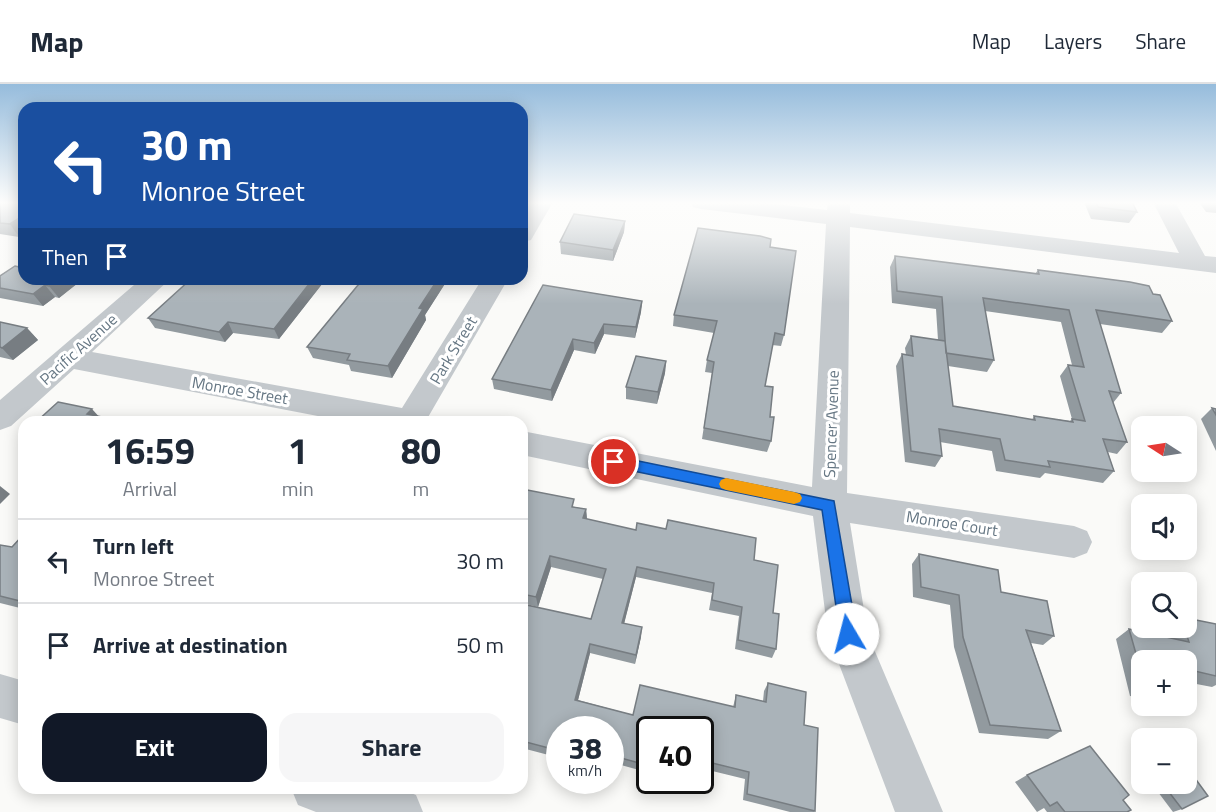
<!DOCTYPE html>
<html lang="en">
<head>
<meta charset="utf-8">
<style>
  :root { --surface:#fff; --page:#f6f6f7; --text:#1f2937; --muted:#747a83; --line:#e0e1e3; --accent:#111827 }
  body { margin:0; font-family:"Titillium Web",sans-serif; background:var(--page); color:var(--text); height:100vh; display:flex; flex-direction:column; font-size:22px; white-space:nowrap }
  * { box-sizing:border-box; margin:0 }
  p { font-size:20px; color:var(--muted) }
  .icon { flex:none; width:33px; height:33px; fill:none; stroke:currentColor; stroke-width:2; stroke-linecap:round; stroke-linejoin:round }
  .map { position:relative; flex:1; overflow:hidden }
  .side { position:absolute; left:18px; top:332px; width:510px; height:378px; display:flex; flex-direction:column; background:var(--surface); border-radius:18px; box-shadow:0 3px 15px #0003 }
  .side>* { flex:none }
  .top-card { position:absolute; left:18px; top:18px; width:510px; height:183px; border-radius:18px; box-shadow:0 3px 15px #0003; background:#1a4fa0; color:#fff; overflow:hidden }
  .needle { width:39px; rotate:282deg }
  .fabs { position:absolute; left:1131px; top:332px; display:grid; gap:12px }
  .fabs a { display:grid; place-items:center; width:66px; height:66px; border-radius:12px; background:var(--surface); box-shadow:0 3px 15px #0003; font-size:30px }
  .speed { position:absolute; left:546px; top:632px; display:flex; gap:12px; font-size:30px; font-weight:700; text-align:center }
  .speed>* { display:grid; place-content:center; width:78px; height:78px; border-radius:50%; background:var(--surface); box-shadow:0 3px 15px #0003; line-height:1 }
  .speed small { font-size:15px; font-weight:400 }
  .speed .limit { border:3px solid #111; border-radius:9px; background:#fff; color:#111 }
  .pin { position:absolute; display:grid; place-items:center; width:51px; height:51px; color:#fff; margin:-26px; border:3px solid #fff; border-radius:50%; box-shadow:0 2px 6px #0007 }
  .me { position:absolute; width:66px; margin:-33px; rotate:352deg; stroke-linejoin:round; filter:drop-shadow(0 0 4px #0008) }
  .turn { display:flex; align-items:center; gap:21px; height:126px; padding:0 24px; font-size:27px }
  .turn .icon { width:78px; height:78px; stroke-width:2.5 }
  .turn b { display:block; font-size:42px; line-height:51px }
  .then { display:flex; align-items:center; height:57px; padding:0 24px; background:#0003; gap:12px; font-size:22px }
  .eta { display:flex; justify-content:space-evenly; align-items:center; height:102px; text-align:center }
  .eta b { font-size:36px; font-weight:700; line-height:42px }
  .primary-button { display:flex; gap:12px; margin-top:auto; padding:12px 24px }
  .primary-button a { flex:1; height:69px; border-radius:18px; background:var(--accent); color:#fff; font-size:24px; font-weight:700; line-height:69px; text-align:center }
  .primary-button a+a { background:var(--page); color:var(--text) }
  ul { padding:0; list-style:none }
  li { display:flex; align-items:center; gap:18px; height:84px; padding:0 24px; border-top:2px solid var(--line) }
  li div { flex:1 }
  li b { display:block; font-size:22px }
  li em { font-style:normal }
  header { display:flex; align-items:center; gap:36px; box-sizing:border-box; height:84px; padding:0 30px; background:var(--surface); border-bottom:2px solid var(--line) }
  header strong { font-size:28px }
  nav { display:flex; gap:33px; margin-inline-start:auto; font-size:21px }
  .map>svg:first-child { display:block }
</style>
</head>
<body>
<header>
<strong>Map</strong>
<nav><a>Map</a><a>Layers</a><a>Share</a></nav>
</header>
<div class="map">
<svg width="1216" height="728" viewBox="0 0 1216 728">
  <rect width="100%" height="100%" fill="#fafaf8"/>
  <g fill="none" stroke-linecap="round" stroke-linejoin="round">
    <!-- minor -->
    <g fill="#c3c8cc" fill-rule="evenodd">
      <path d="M531 118H553L531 156 522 158V132Z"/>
      <path d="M690 118H757L827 126 828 118H850V129L1179 169 1153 118H1175L1205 172 1216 173V189L850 143 847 409 1074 442 1087 447 1092 458 1087 469 1074 474 850 439 868 551 943 728H895L828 551 813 432 522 371V347L812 403 826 140 701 125 693 123Z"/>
      <path d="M141 195H170L92 268 402 324 482 195H508L427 335 429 338H349L74 285 11 342 0 346V316Z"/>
      <path d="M0 590 24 597V641L0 634Z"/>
      <path d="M291 704H398L416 711 423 728H316L298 721Z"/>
    </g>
  </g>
  <!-- wall -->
  <g fill="#929a9f" fill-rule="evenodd">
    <path d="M0 118 19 153 0 150Z"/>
    <path d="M1084 118H1132L1137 128 1129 139 1091 135Z"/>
    <path d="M1199 118H1216V129L1206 128Z"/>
    <path d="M625 137 624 148 613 177 561 170 560 158Z"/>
    <path d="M770 163 784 251 781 262 772 261 765 302 770 333 771 357 767 368 702 355 712 289 705 288 707 276 714 249 673 242 674 231Z"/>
    <path d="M895 172 1035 190 1038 186 1153 210 1172 237 1162 249 1100 240 1121 309 1113 319 1127 358 1117 370 1108 368 1114 387 1103 399 1045 389 1040 394 996 387 992 367 940 358 942 372 935 383 905 378 896 282 902 270 906 271 905 264 911 252 938 256 936 225 892 219 890 183ZM985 227 1061 238 1072 281H1068L1060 292 1072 335 1070 337 1034 332 1032 336 953 322 948 282 987 288 994 276Z"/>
    <path d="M0 192 83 195 59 214 55 213 43 222 0 214Z"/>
    <path d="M191 195H326L279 255 233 249 225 258 155 244 148 234Z"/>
    <path d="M363 195H448L425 231 426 236 392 294 351 287 349 281 313 274 307 263Z"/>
    <path d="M642 217 641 228 635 254 604 250 595 270 574 266 552 317 494 305 492 295Z"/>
    <path d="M0 238 27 244 38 256 13 276 0 273Z"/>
    <path d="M666 277 665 289 657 320 626 315V303Z"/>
    <path d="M1212 324 1216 325V367L1201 335Z"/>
    <path d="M522 405 575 423 586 425 587 435 754 476 773 529 776 565 772 574 735 565 739 532 709 526 712 509 636 493 624 539 641 553 635 580 590 569 578 616 633 631 733 623 736 611 763 617 764 607 768 599 804 641 815 727 814 728H790L743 716 745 695 700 684V645H650V689L610 678V645H560V674L522 664V520L591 535 603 495 551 483 538 523 522 519Z"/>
    <path d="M24 450V525L0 519V461L12 463Z"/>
    <path d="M919 470 1001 508 1054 552 1043 561 1031 559 1061 647 1048 655 979 649 954 563 950 521 913 513 912 480Z"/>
    <path d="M1216 540V601L1212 603 1186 598V576H1142V614L1130 612 1116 555 1129 545 1169 554 1166 543H1186Z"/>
    <path d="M1027 691 1123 716 1127 728H1047L1044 724 1037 728 1015 698Z"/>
    <path d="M1155 699H1186L1182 725 1173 728 1152 700Z"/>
  </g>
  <!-- shaded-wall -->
  <g fill="#777d82">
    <path d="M24 131V149L19 153 10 140Z"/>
    <path d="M625 137 624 148 613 177V166Z"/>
    <path d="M59 195H83L59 214 49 202Z"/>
    <path d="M313 195H326L279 255 274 245Z"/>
    <path d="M438 195H448L425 231 426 236 392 294 388 282 419 224Z"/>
    <path d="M45 201 55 213 43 222 33 210Z"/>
    <path d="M642 217 641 228 635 254 636 243Z"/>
    <path d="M228 238 233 249 225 258 219 248Z"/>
    <path d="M604 240V250L595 270 594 259Z"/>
    <path d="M27 244 38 256 13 276 2 264Z"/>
    <path d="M573 255 574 266 552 317 551 306Z"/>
    <path d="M666 277 665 289 657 320 658 308Z"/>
    <path d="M92 325 102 336 87 330Z"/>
    <path d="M0 402 10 410 0 420Z"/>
    <path d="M586 425 587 436 583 434Z"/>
    <path d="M550 472 551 483 538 523 536 513Z"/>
    <path d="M637 483 636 493 622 548V539Z"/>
    <path d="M642 543 641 553 635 580 636 571Z"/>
    <path d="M590 560V569L576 624 575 616Z"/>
  </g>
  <!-- building -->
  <g fill="#aab3b9" stroke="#777d82" stroke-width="1.5">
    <path d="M0 118H24V131L10 140 0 139Z"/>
    <path d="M1096 118H1132L1137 128 1098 123Z"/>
    <path d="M574 130 625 137 613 166 560 158Z"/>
    <path d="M698 144 760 152 771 155 770 163 796 167 784 251 775 249 765 302 773 303 770 333H774L771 357 704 344 714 278 707 276 717 237 674 231Z"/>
    <path d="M895 172 1039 190 1038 186 1130 198 1149 202 1153 210 1160 211 1172 237 1096 226 1121 309 1109 307 1127 358 1103 355 1114 387 1048 377 1050 383 1005 376 1000 355 939 345 942 372 911 367 902 270 913 272 911 252 945 257 953 322 1035 336 1034 332 1073 338 1072 335 1085 337 1068 281 1084 283 1069 226 983 214 994 276 946 269 942 213 897 207Z"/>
    <path d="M15 182 24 184V195H59L49 202 45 201 33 210 0 204V192Z"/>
    <path d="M191 195H313L274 245 228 238 219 248 148 234Z"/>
    <path d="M363 195H438L419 224 423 225 388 282 347 276 350 270 307 263Z"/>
    <path d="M543 201 642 217 636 243 604 240 594 259 573 255 551 306 492 295Z"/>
    <path d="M0 238 27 244 2 264 0 263Z"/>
    <path d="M636 272 666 277 658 308 626 303Z"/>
    <path d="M58 318 92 325 87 330 127 338H36Z"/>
    <path d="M1212 324 1216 325V331Z"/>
    <path d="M522 405 574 415 572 423 586 425 583 434 636 446 637 439 666 445 668 436 756 454 754 476 778 481 773 529 779 530 776 565 738 556 742 523 712 516 714 499 637 483 622 539 642 543 636 571 590 560 575 616 633 631 640 601 735 623 736 611 766 618 768 599 806 608 804 641 818 644 815 727 747 710 749 688 700 676V645H650V682L610 671V645H560V667L522 657V520L591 535 606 485 550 472 536 513 522 510Z"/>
    <path d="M24 450V518L0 512V461L12 463Z"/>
    <path d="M919 470 998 486 1001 508 1047 517 1054 552 1026 546 1061 647 990 641 963 553 959 511 921 503Z"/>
    <path d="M1186 534 1216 540V592L1186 585V576H1142V591L1129 545 1189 558 1184 543H1186Z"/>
    <path d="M1090 662 1129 711 1123 716 1131 726 1127 728H1065L1057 718 1050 722 1027 691Z"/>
    <path d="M1189 686 1208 712 1182 725 1162 699H1186V687Z"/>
  </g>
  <!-- sky -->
  <linearGradient id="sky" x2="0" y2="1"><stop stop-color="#96bcdc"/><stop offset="0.54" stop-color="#fdfdfc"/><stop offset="1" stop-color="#fdfdfc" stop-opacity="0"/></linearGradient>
  <rect width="1216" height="220" fill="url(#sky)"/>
  <!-- route -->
  <path fill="#1a73e8" stroke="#114b97" stroke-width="1.5" d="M614 372 834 417 857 550 854 556 848 559 842 556 840 550 822 426 614 383 607 378Z"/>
  <!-- slow -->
  <path fill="#f59e0b" d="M726 394 794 408 800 410 802 414 800 418 794 420 726 406 721 404 719 400 721 396Z"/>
  <g text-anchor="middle" stroke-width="6" stroke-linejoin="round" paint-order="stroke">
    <!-- street labels -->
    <g font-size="16" fill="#657683" stroke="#fff">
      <text transform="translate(78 265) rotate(-42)" y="6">Pacific Avenue</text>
      <text transform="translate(453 266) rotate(-59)" y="6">Park Street</text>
      <text transform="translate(240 306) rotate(10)" y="6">Monroe Street</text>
      <text transform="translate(831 340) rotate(-88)" y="6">Spencer Avenue</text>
      <text transform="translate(952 439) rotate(9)" y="6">Monroe Court</text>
    </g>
  </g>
</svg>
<div class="fabs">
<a><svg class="needle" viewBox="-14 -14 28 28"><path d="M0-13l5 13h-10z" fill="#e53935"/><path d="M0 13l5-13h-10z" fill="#747a83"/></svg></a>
<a><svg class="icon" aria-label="sound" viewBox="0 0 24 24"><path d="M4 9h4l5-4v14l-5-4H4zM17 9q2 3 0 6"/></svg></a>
<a><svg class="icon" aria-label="search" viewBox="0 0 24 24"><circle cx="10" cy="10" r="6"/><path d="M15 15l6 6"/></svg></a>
<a>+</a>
<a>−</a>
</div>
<div class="speed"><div>38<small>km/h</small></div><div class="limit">40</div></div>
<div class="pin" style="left:614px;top:378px;background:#d93025"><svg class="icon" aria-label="arrive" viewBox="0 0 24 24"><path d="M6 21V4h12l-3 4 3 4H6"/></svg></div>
<svg class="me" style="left:848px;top:550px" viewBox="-20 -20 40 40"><circle r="19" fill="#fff"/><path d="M0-13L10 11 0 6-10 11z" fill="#1a73e8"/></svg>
<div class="top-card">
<div class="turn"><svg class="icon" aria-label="left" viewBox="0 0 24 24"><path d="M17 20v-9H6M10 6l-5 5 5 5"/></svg><div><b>30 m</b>Monroe Street</div></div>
<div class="then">Then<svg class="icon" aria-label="arrive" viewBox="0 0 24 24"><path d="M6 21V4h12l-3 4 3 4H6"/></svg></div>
</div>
<section class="side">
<div class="eta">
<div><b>16:59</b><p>Arrival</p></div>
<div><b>1</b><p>min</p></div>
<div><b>80</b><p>m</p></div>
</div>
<ul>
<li><svg class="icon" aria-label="left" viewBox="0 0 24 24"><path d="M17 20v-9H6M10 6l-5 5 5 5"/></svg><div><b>Turn left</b><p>Monroe Street</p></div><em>30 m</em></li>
<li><svg class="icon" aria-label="arrive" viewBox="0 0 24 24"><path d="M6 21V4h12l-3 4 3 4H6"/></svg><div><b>Arrive at destination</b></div><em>50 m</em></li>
</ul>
<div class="primary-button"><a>Exit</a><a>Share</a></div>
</section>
</div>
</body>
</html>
